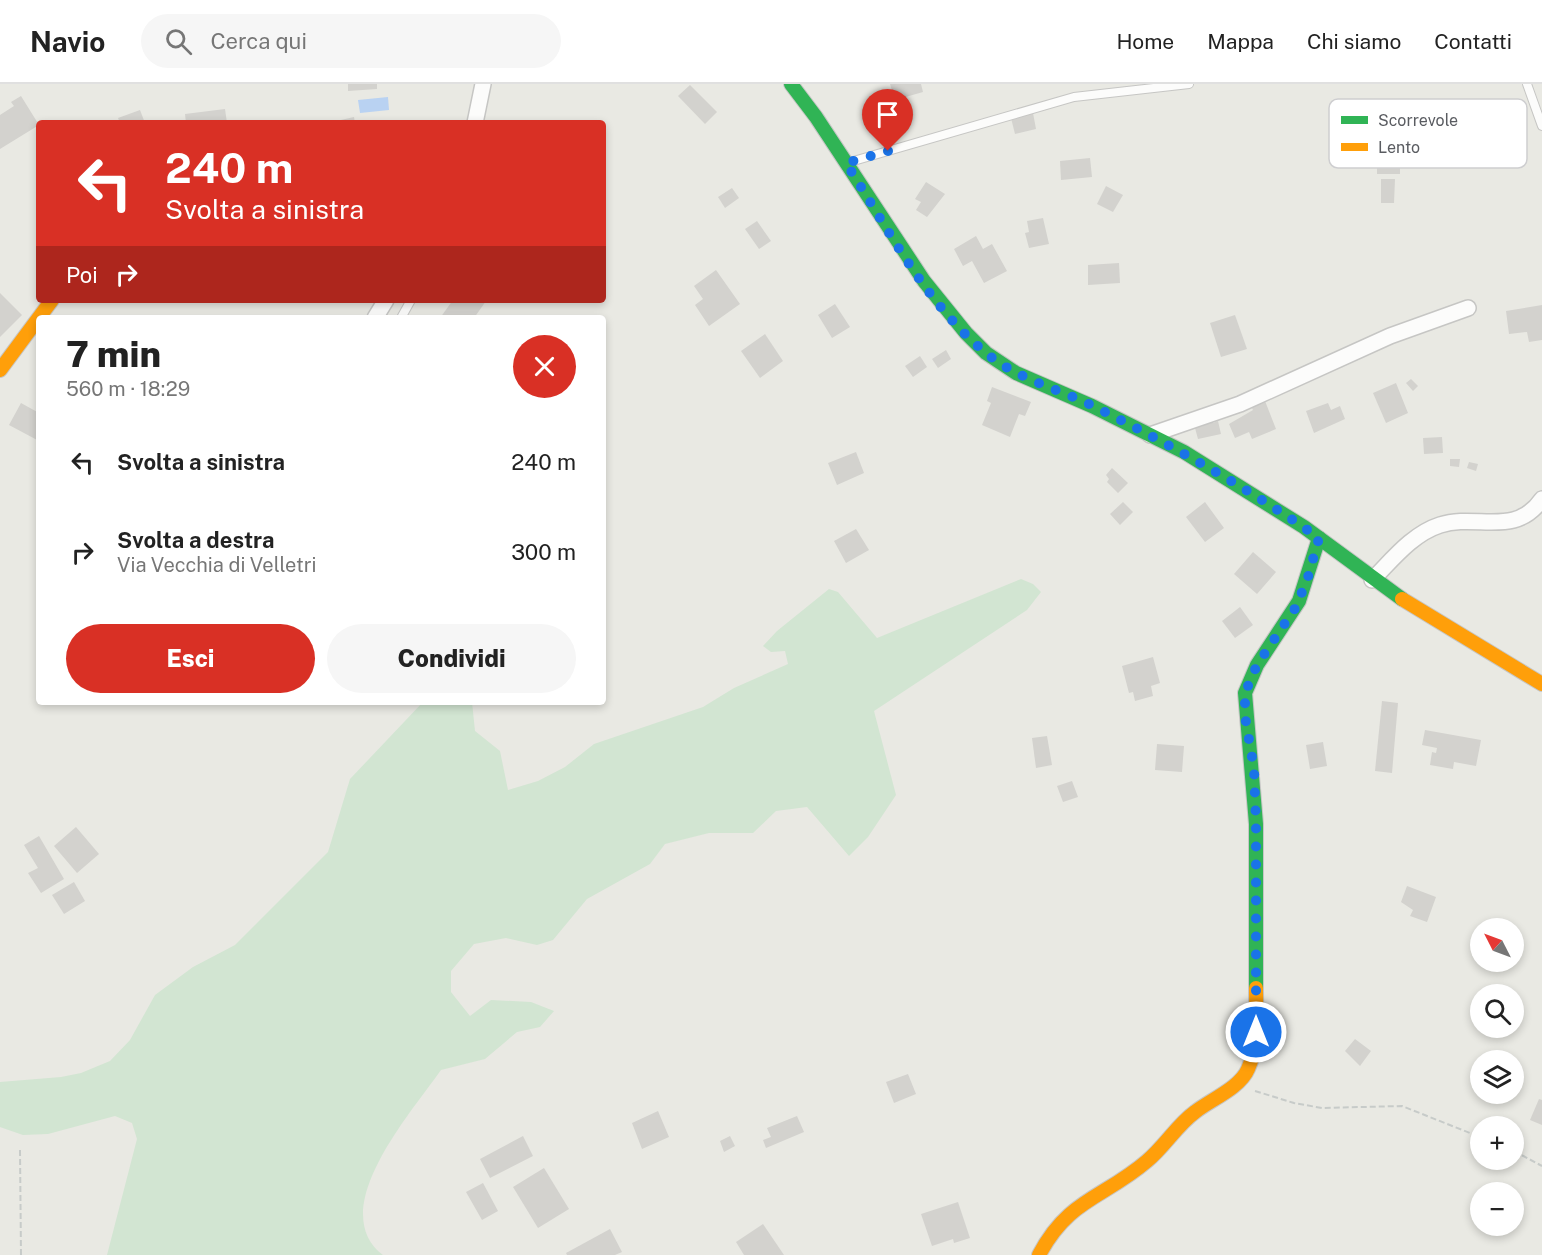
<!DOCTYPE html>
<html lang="it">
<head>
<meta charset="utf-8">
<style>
  :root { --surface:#fff; --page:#f6f6f6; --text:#222; --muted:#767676; --line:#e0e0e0; --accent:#d93025 }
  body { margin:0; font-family:"Public Sans",sans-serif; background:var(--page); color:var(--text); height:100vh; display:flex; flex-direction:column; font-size:22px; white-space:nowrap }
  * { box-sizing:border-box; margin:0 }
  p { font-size:20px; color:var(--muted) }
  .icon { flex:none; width:33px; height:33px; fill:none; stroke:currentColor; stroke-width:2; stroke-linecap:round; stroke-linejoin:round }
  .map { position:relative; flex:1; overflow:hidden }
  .sheet { position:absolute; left:36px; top:231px; width:570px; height:390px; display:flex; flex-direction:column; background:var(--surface); border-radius:6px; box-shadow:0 3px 9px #0003 }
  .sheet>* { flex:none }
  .hud { position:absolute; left:36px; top:36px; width:570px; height:183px; border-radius:6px; box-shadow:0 3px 9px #0003; background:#d93025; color:#fff; overflow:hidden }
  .needle { width:39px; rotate:312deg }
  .controls { position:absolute; left:1470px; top:834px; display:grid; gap:12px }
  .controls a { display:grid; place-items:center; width:54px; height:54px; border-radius:50%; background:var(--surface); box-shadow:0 3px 9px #0003; font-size:30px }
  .pin { position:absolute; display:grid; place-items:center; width:51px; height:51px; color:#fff; margin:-62px -26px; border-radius:50% 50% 50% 0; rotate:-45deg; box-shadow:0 0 6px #0007 }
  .pin .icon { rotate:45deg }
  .me { position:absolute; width:66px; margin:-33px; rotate:0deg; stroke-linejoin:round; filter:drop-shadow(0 0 4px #0008) }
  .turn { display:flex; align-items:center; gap:21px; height:126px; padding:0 30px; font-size:27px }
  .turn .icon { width:78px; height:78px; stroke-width:2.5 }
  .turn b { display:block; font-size:42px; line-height:51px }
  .then { display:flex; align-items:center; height:57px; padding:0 30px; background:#0003; gap:12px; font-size:22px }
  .round { display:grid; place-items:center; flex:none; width:63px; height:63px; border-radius:32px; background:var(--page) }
  .headline { display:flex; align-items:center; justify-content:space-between; height:102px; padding:0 30px }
  h1 { font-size:36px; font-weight:800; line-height:45px }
  .action { display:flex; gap:12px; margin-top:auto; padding:12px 30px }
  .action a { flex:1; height:69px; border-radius:36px; background:var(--accent); color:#fff; font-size:24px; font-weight:800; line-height:69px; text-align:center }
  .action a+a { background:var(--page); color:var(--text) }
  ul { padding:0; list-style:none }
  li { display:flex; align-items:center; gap:18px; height:90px; padding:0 30px }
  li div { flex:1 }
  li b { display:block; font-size:22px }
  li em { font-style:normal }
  header { display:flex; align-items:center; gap:36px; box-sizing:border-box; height:84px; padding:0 30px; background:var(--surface); border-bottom:2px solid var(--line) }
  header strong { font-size:28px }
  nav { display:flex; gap:33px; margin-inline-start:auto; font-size:21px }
  .search { width:420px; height:54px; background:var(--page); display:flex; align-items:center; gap:15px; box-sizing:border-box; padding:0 21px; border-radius:33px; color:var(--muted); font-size:22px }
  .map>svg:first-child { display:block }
</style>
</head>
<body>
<header>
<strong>Navio</strong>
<div class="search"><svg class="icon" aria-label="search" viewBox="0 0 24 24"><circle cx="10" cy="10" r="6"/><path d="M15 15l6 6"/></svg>Cerca qui</div>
<nav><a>Home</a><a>Mappa</a><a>Chi siamo</a><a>Contatti</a></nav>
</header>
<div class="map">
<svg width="1542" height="1171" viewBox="0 0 1542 1171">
  <rect width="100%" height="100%" fill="#e9e9e3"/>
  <!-- green -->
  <path fill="#d2e5d2" d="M1021 495 1033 500 1041 508 1027 526 874 627 896 711 868 753 849 772 807 723 776 727 753 749H709L665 760 650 780 587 815 553 856 537 861 506 854 474 860 451 887V908L470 932 491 916 531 918 554 927 540 943 517 948 485 975 441 986C412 1028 324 1126 383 1171H107L137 1055 132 1039 115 1032 48 1050 23 1051 0 1043V998L61 993 81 989 110 977 130 956 155 911 193 883 235 861 328 768 350 695 423 618H472L475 647 500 667 508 706 538 697 565 683 594 660 703 623 734 604 788 580 785 567 771 568 763 562 777 547 829 505 838 508 877 554Z"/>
  <!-- water -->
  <path fill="#b9d2f2" d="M388 13 389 26 360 29 358 16Z"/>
  <!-- building -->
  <g fill="#d3d2ce">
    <path d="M348 0H377V5L348 7Z"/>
    <path d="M890 0H921L923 8 895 16Z"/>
    <path d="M690 1 717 28 705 40 678 12Z"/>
    <path d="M21 12 39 41 0 65V31L14 22 11 18Z"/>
    <path d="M225 25 227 39H186L185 30Z"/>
    <path d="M140 26 145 39H120L118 34Z"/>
    <path d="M1033 29 1036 45 1015 50 1011 34Z"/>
    <path d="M354 33 355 39H332V38Z"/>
    <path d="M1090 74 1092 93 1061 96 1060 77Z"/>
    <path d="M1400 80V90H1377V81Z"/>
    <path d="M1381 95H1395L1394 119H1381Z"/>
    <path d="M926 98 945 110 927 133 916 126 921 118 915 115Z"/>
    <path d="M1106 102 1123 111 1113 128 1097 120Z"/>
    <path d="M732 104 739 114 725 124 718 113Z"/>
    <path d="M1043 134 1049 160 1029 164 1025 149 1029 148 1027 137Z"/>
    <path d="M757 137 771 157 759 165 745 145Z"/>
    <path d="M976 152 983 165 992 160 1007 187 984 199 972 177 963 182 954 165Z"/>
    <path d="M1119 179 1120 199 1088 201V181Z"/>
    <path d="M716 186 740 220 709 242 695 221 703 215 694 202Z"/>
    <path d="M0 209 22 231 0 253Z"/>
    <path d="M453 216H485L486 217 474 234H440Z"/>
    <path d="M835 220 850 243 832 254 818 231Z"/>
    <path d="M1542 221V256L1529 258 1527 248 1509 250 1506 227Z"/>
    <path d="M1235 231 1247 265 1221 273 1210 239Z"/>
    <path d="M765 250 783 277 760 294 741 267Z"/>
    <path d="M946 266 951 275 938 284 932 275Z"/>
    <path d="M920 272 927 283 913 293 905 282Z"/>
    <path d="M1411 295 1418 302 1413 307 1406 299Z"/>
    <path d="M1396 299 1408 329 1386 339 1373 309Z"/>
    <path d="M992 303 1031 318 1025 332 1019 330 1010 353 982 341 991 319 987 317Z"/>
    <path d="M1265 317 1276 345 1252 355 1249 348 1235 354 1229 340 1253 326 1251 322Z"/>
    <path d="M21 319 39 329V357L9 341Z"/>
    <path d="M1328 319 1331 326 1340 322 1345 335 1314 349 1306 327Z"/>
    <path d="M1212 335 1213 339 1218 337 1221 350 1198 355 1195 344 1203 342 1202 338Z"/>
    <path d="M1442 353 1443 369 1424 370 1423 354Z"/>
    <path d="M856 368 864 389 837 401 828 379Z"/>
    <path d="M1450 375H1460L1459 383 1450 382Z"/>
    <path d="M1469 378 1478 380 1476 387 1467 384Z"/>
    <path d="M1112 384 1128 399 1118 409 1107 398 1109 395 1106 391Z"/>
    <path d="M1123 418 1133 428 1120 441 1110 430Z"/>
    <path d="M1205 418 1224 444 1205 458 1186 433Z"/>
    <path d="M856 445 869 466 846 479 834 457Z"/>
    <path d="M1253 468 1276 488 1257 510 1234 490Z"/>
    <path d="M1240 523 1253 541 1235 554 1222 537Z"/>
    <path d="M1153 573 1160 599 1151 602 1153 612 1135 617 1133 608 1129 609 1122 582Z"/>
    <path d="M1382 617 1398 619 1392 689 1375 687Z"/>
    <path d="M1425 646 1481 656 1476 682 1454 678 1453 685 1430 681 1432 668 1436 669 1437 664 1422 661Z"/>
    <path d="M1047 652 1052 681 1036 684 1032 654Z"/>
    <path d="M1323 658 1327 682 1310 685 1306 661Z"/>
    <path d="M1157 660 1184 662 1182 688 1155 686Z"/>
    <path d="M1072 697 1078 713 1063 718 1057 702Z"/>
    <path d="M76 743 99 770 77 789 54 762Z"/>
    <path d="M39 752 64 795 41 809 28 789 38 784 24 761Z"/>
    <path d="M74 798 85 817 64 830 52 811Z"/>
    <path d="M1407 802 1436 813 1427 838 1410 832 1413 826 1401 818Z"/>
    <path d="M1355 955 1371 967 1360 982 1345 967Z"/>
    <path d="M908 990 916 1010 894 1019 886 998Z"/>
    <path d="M1539 1015 1542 1016V1041L1530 1036Z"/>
    <path d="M658 1027 669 1053 642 1065 632 1039Z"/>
    <path d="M797 1032 804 1048 766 1064 763 1056 771 1053 767 1044Z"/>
    <path d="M523 1052 533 1072 490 1094 480 1075Z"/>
    <path d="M730 1052 735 1062 724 1068 720 1057Z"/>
    <path d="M544 1084 569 1125 538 1144 513 1103Z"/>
    <path d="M483 1099 498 1127 482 1136 466 1108Z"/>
    <path d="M958 1118 970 1154 954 1159 953 1155 932 1162 921 1130Z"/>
    <path d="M763 1140 784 1171H744L736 1158Z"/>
    <path d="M610 1145 622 1168 615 1171H567L566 1169Z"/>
  </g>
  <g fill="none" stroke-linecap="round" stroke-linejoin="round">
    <!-- lane casing -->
    <g stroke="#c6c6c4" stroke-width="10">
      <g id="lane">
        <path d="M1527 0 1542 42"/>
        <path d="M850 78 1074 13 1189 0"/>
        <path d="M401 234 411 216"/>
      </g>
    </g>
    <!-- street casing -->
    <g stroke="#c6c6c4" stroke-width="18">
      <g id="street">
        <path d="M475 39 483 0"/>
        <path d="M375 234 386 216"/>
        <path d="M1150 351 1240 320 1390 252 1468 224"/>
        <path d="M1372 496C1392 476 1412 450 1440 441 1477 429 1515 454 1542 415"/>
      </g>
    </g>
    <!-- fast casing -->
    <g stroke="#c6c6c5" stroke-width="16">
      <g id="fast">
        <path d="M791 0 816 33 924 197 966 249 986 269 1016 289 1092 322 1184 368 1304 443 1402 515"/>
        <path d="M1256 904V740L1245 609 1257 581 1299 517 1319 454"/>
      </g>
    </g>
    <!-- slow casing -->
    <g stroke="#c6c6c5" stroke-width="16">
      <g id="slow">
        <path d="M0 286 52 216"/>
        <path d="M1402 515 1542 600"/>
        <path d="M1039 1171C1068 1115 1104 1114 1147 1077 1165 1062 1177 1041 1195 1028 1210 1016 1240 1004 1248 985 1259 961 1256 930 1256 904"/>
      </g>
    </g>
    <!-- path -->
    <g stroke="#c7cbc9" stroke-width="2" stroke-dasharray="6 3" stroke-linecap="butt">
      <path d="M1255 1007 1294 1019 1322 1024 1402 1022 1480 1053"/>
      <path d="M20 1066 21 1171"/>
      <path d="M1514 1067 1542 1082"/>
    </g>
    <!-- lane -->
    <use href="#lane" stroke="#fcfcfb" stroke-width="8"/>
    <!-- street -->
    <use href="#street" stroke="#fcfcfb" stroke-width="15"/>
    <!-- fast -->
    <use href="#fast" stroke="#30b455" stroke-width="14"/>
    <!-- slow -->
    <use href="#slow" stroke="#ff9f0a" stroke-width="14"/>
  </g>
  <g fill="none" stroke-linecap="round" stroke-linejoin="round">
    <!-- route -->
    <path stroke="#1a73e8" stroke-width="10" stroke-dasharray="0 18" d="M888 67 846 79C887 143 926 220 986 269 1017 295 1059 305 1095 323 1173 362 1248 404 1319 454L1308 493 1296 523 1257 581 1245 609V632L1254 685 1256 740V948"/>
  </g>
  <!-- legend -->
  <rect x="1329" y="15" width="198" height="69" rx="9" fill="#fff" stroke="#ceced0" stroke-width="1.5"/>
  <rect x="1341" y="32" width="27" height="8" fill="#30b455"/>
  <rect x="1341" y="59" width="27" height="8" fill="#ff9f0a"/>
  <g font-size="16" fill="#5a5c61">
    <text x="1378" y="42">Scorrevole</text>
    <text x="1378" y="69">Lento</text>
  </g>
</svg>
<div class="controls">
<a><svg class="needle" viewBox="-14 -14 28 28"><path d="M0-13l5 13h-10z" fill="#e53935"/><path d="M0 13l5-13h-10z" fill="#767676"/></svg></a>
<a><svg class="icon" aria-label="search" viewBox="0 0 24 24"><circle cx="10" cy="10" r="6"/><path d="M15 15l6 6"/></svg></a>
<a><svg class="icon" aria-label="layers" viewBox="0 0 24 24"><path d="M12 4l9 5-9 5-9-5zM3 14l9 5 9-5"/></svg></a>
<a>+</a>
<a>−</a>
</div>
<div class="pin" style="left:888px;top:67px;background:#d93025"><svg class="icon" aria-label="arrive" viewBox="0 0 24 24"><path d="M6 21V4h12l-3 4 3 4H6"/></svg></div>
<svg class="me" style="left:1256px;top:948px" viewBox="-20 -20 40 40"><circle r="17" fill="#1a73e8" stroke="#fff" stroke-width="3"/><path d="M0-11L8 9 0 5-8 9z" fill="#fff"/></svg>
<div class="hud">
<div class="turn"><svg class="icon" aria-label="left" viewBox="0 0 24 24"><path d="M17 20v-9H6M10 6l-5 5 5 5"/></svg><div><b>240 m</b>Svolta a sinistra</div></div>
<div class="then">Poi<svg class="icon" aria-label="right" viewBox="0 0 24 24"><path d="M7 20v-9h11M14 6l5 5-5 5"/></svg></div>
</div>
<section class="sheet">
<div class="headline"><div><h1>7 min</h1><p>560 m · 18:29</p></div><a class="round" style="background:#d93025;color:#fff"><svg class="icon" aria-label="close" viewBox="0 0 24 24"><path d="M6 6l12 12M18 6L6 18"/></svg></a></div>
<ul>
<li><svg class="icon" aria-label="left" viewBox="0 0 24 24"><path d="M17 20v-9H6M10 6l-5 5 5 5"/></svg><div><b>Svolta a sinistra</b></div><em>240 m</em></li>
<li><svg class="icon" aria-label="right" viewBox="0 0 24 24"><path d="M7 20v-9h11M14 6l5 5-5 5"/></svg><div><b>Svolta a destra</b><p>Via Vecchia di Velletri</p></div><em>300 m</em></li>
</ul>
<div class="action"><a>Esci</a><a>Condividi</a></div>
</section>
</div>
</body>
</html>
